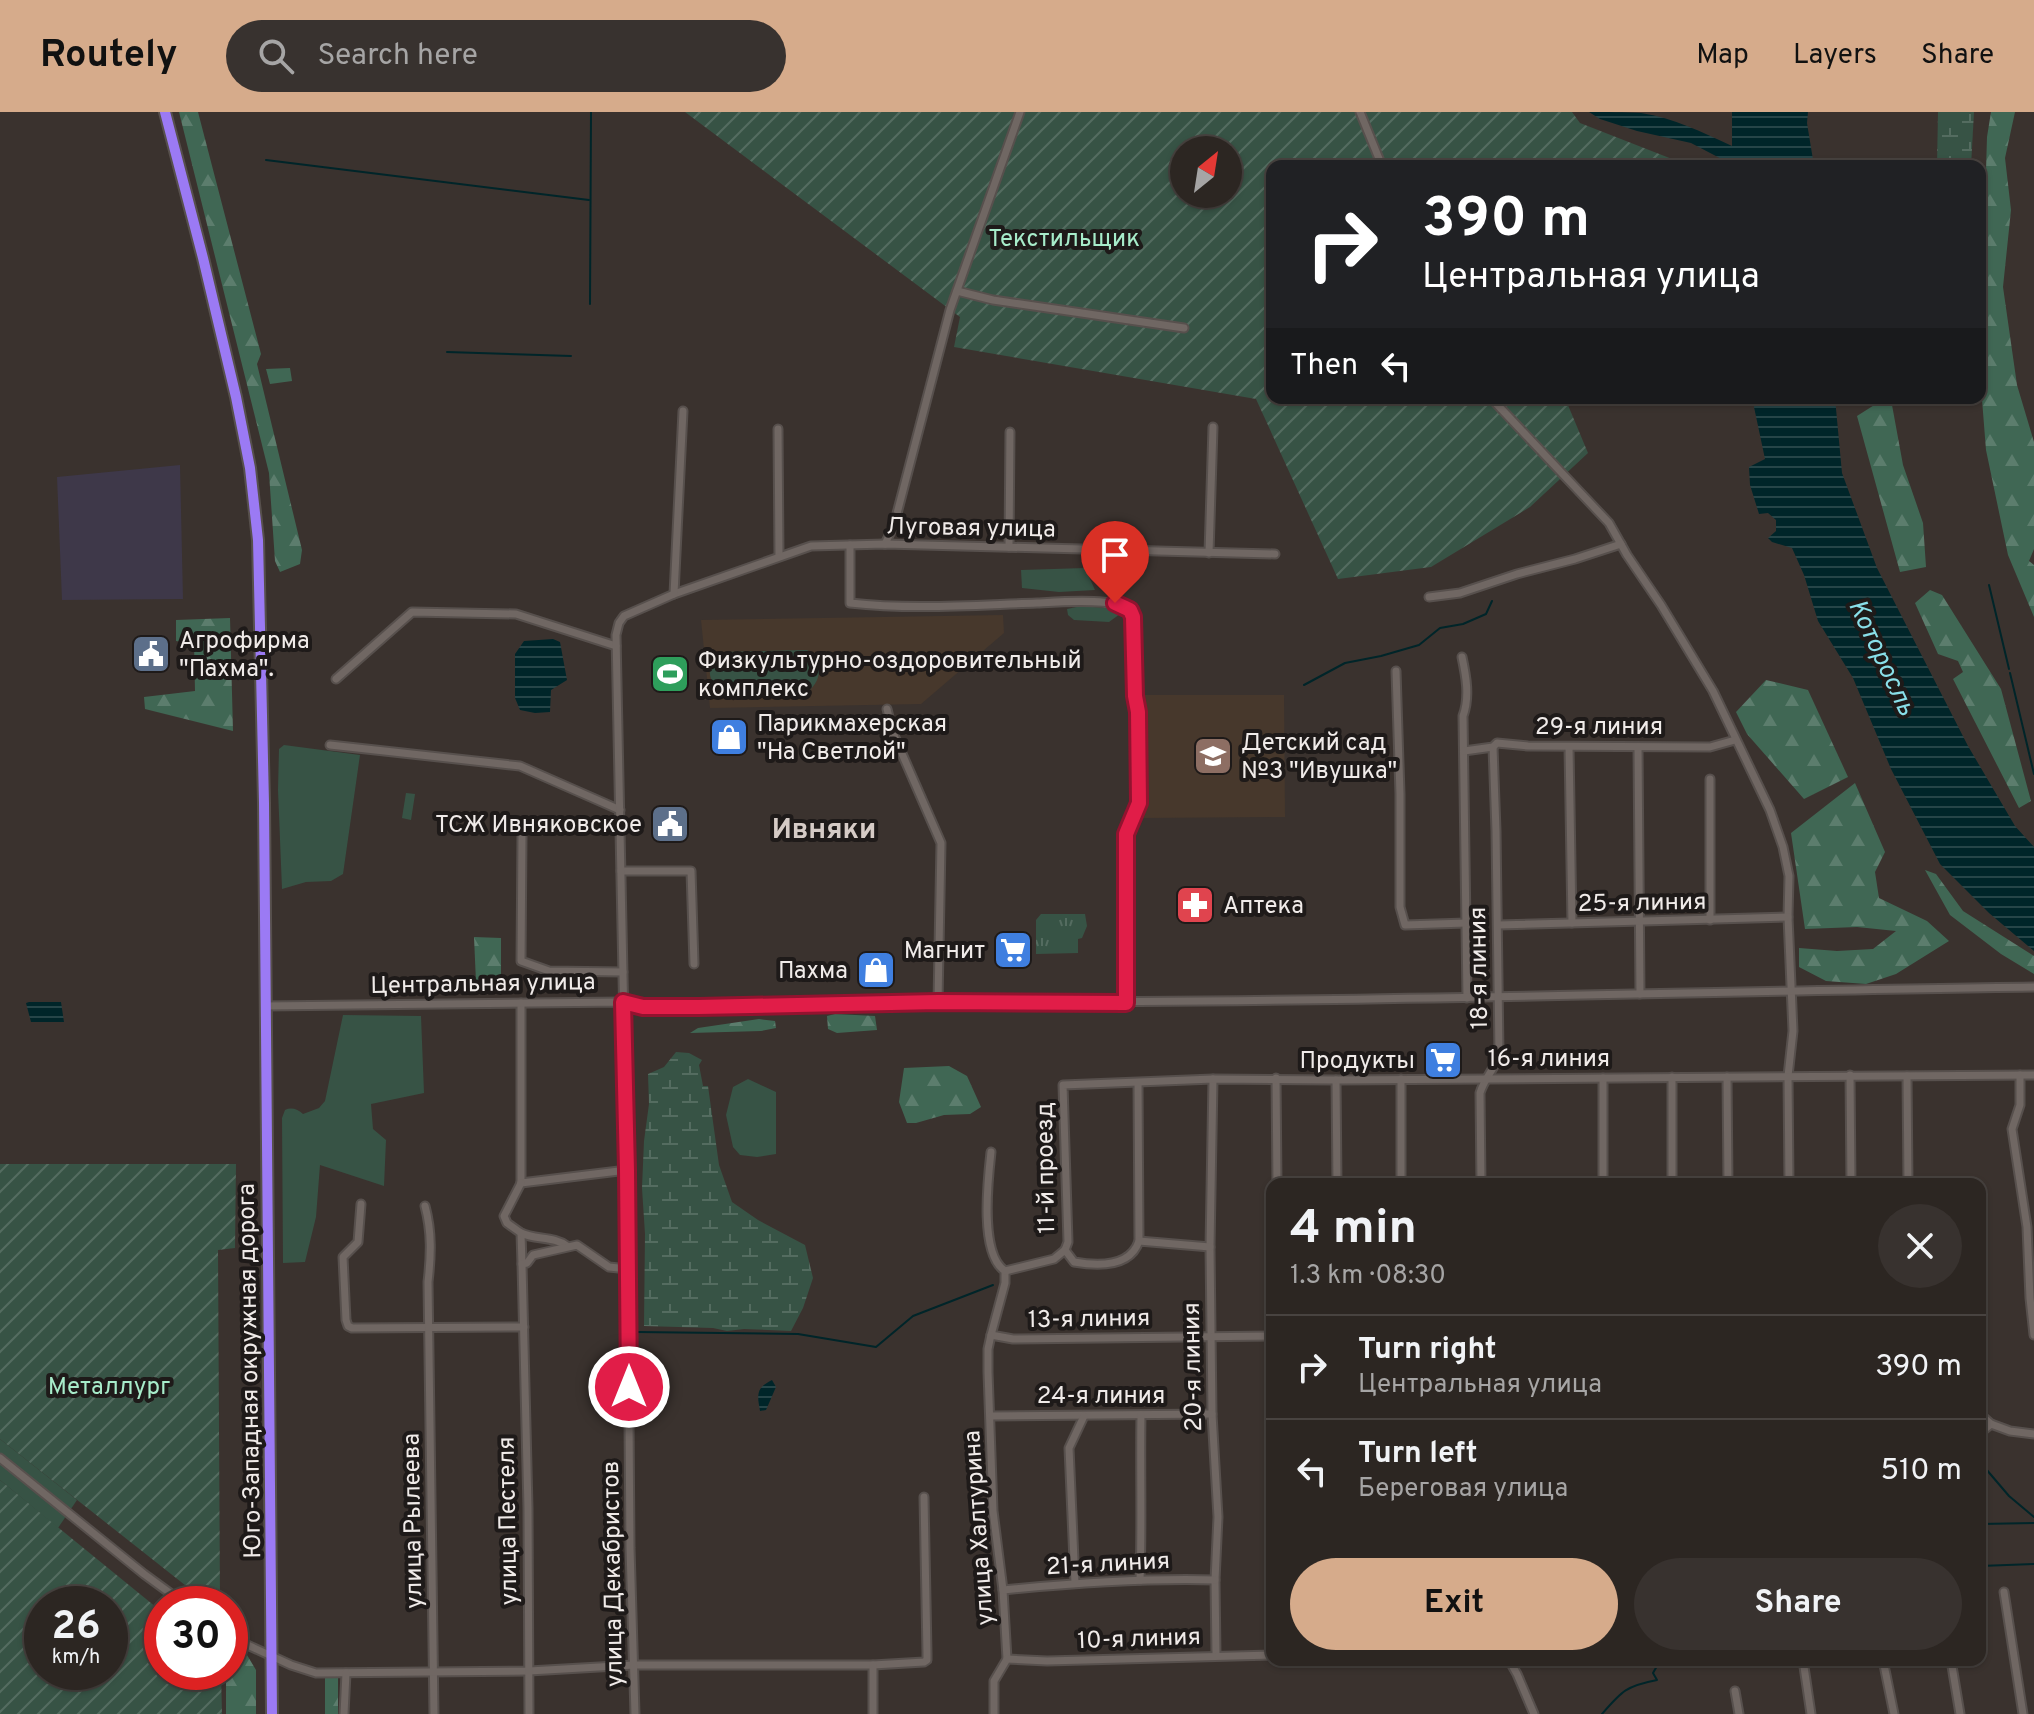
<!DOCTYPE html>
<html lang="en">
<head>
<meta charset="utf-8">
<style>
  :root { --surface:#2c2622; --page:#38322f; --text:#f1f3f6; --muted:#a6a5a5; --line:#484340; --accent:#d6ab8b }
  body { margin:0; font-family:Overpass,sans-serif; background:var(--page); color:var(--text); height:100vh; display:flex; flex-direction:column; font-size:30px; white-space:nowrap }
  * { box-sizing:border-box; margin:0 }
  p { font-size:26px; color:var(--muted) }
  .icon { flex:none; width:44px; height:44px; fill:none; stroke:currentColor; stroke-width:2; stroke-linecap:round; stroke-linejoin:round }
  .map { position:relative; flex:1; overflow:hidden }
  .panel { position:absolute; left:1266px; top:1066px; width:720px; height:488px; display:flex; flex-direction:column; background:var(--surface); border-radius:16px; box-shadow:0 2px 6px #0004,0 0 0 2px var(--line) }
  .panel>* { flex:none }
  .banner { position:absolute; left:1266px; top:48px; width:720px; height:244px; border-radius:16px; box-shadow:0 2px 6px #0004,0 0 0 2px var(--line); background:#202124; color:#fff; overflow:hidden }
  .needle { width:52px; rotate:30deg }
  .fabs { position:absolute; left:1170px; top:24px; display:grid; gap:16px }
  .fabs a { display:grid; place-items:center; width:72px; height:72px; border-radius:50%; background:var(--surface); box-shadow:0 2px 6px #0004,0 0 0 2px var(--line); font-size:40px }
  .speed { position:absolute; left:24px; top:1474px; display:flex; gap:16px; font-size:40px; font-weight:700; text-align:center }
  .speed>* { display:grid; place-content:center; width:104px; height:104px; border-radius:50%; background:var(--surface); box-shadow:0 2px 6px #0004,0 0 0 2px var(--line); line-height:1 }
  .speed small { font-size:20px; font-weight:400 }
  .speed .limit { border:12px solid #d22; background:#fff; color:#111 }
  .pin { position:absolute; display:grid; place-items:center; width:68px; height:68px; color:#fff; margin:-82px -34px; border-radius:50% 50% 50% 0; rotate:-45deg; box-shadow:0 0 8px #0007 }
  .pin .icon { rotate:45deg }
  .me { position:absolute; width:88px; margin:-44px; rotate:0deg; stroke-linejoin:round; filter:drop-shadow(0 0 6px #0008) }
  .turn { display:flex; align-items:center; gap:28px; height:168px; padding:0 24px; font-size:36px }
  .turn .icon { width:104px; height:104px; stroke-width:2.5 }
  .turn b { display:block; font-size:56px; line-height:68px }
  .then { display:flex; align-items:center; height:76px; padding:0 24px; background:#0003; gap:16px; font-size:30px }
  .round { display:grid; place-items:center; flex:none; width:84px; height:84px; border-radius:42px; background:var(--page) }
  .headline { display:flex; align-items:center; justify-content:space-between; height:136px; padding:0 24px }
  h1 { font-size:48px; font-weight:700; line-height:60px }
  .action { display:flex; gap:16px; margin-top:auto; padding:16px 24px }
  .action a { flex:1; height:92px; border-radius:48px; background:var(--accent); color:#111; font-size:32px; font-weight:700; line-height:92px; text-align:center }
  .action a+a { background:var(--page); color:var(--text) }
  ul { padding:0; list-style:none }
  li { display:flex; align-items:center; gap:24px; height:104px; padding:0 24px; border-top:2px solid var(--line) }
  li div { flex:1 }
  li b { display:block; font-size:30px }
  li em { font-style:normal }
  header { display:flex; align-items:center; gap:48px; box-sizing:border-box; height:112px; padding:0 40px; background:var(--accent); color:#111 }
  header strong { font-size:38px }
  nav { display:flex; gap:44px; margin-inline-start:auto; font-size:28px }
  .search { width:560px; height:72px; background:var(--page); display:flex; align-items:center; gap:20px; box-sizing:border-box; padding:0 28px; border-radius:44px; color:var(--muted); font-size:30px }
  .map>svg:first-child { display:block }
</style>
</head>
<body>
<header>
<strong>Routely</strong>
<div class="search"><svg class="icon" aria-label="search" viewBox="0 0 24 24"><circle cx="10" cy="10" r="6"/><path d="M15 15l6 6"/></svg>Search here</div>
<nav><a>Map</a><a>Layers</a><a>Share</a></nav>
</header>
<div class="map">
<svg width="2034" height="1602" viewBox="0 0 2034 1602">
  <defs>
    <pattern id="forest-firs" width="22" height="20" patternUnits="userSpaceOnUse" patternTransform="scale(2)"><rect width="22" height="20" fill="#406754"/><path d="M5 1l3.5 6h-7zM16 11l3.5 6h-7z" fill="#5c7d6d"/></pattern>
    <pattern id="wetland-marsh" width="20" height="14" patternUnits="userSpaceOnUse" patternTransform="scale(2)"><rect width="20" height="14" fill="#375345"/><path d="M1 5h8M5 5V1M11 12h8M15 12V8" fill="none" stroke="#546c60"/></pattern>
    <pattern id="park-tufts" width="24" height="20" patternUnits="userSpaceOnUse" patternTransform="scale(2)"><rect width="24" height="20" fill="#375345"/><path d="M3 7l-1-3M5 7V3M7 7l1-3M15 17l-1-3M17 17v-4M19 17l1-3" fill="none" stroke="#546c60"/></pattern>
    <pattern id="garden-furrows" width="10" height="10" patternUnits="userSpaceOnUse" patternTransform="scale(2)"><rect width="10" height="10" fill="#375345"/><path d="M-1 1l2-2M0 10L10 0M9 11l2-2" fill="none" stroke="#546c60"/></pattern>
    <pattern id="water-rules" width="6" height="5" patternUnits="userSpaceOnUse" patternTransform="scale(2)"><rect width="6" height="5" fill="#002529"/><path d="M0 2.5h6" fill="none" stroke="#264548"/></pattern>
  </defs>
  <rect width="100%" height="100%" fill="#3a322e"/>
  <!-- commercial -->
  <path fill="#3e3849" d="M180 353 183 487 62 488 57 365Z"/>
  <!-- education -->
  <g fill="#47382c">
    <path d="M1003 503 1004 521 921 592 710 596 701 508Z"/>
    <path d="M1141 583H1284L1285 705 1142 706Z"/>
  </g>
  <!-- grass -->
  <g fill="#375345">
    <path d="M1085 456 1095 478 1059 480 1022 476 1021 458Z"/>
    <path d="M1081 494 1117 497 1120 502 1109 510 1074 508 1068 503 1067 497Z"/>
    <path d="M807 538C825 549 822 572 804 582L728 581C706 572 704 555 722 540Z"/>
    <path d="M284 633 360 643 343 762 331 769 306 770 282 777 278 678 279 637Z"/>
    <path d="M343 903 421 904 424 981 371 992 373 1017 386 1028 384 1074 320 1053 316 1105 305 1150 283 1151 282 1006 285 998C291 995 298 997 303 1002L319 996 325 989Z"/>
    <path d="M748 967 776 980V1042L757 1045 740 1043 733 1035 726 1003 733 975Z"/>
    <path d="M0 1327 77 1388 58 1416 0 1368Z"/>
  </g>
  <!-- forest -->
  <g fill="url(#forest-firs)">
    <path d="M179 0H198L261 242 257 252 302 438 300 452 280 460 275 449 269 361Z"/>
    <path d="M1991 0H2015L2005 46 2011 98 2003 175 2017 273 2034 330V437L2029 449 2034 453V505L2008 443 1986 338 1980 262 1987 25Z"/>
    <path d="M290 256 292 269 270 272 266 257Z"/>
    <path d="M1879 290 1892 293 1903 353 1923 411 1926 455 1900 460 1857 304Z"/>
    <path d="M1930 478 1942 483 2001 577 2031 689 2019 696 1953 567 1963 560 1958 549 1938 542 1915 491Z"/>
    <path d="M230 506 233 619 145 597 144 585 195 579 194 532 176 529V508Z"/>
    <path d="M1766 568 1808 578 1848 665 1804 687 1747 622 1736 600Z"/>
    <path d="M1855 671 1885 740 1875 760 1879 786 1927 809 1949 829 1896 862 1866 872 1826 869 1799 855V836L1837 839 1873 837 1896 819 1857 815 1805 817 1791 721Z"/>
    <path d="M1925 758 1936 762 1963 799 2034 844V862L2001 842 1950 803Z"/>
    <path d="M474 825 501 826V870H476Z"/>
    <path d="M835 902 875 904 877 918 837 921 828 917 827 904Z"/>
    <path d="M759 907 775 909 776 916 761 919 690 921 698 916Z"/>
    <path d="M949 954 967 964 981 995 970 1002 944 1003 916 1011H907L899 990 904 956Z"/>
    <path d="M247 1543 256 1558V1602H226V1560H230V1557L236 1556Z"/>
    <rect x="325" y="1565" width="13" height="37"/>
  </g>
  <!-- wetland -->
  <g fill="url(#wetland-marsh)">
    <path d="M1938 0H1974L1971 54H1937Z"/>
    <path d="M676 940 689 941 702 948 699 953 703 974H708L719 1053 732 1090 758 1108 805 1133 813 1166 803 1196 791 1219 744 1217 727 1219 713 1216 644 1214 645 1122 642 1076 644 1029 649 992 648 962 664 955Z"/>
  </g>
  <!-- park -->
  <g fill="url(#park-tufts)">
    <path d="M406 681 415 682 411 708 402 706Z"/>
    <path d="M1041 802H1085L1087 814 1082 826 1078 827V841L1036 842V808Z"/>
  </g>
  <!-- garden -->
  <g fill="url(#garden-furrows)" fill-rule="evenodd">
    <path d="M685 0H1572L1580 11 1690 54H1272V286H1565L1588 341 1530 395 1431 455 1338 467 1256 287 954 235 960 205ZM1184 38H1228V82H1184Z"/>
    <path d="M0 1052H236L235 1136 218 1138 220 1492H209L0 1327Z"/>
    <path d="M0 1368 162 1500V1560H221L222 1602H0ZM42 1492H110V1560H42Z"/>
  </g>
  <!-- water -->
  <g fill="url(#water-rules)">
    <path d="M1589 0C1606 0 1625 0 1641 1 1674 6 1702 20 1732 34V0H1808L1807 11 1814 54H1735L1691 31 1637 19 1600 7Z"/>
    <path d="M1756 286H1835L1842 361 1877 456 1968 634 2015 714 2034 735V839L1989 801 1940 752 1891 657 1853 566 1818 509 1804 463 1792 436 1772 430 1768 426 1776 419V408L1768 401 1759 402 1750 373 1749 355 1765 347 1754 295Z"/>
    <path d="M553 527 560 530 567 568 551 578 550 600 535 601 520 598 515 586V542L524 529Z"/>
    <path d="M29 890H61L64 910H31L26 891Z"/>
    <path d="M772 1268 776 1275 766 1298 760 1299C757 1282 756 1276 772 1268Z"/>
  </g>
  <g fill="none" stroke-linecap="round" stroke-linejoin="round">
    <!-- stream -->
    <g stroke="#002529" stroke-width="2">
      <path d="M266 48 589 88"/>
      <path d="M590 192 591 0"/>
      <path d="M447 240 571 244"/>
      <path d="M1989 473 2009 557"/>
      <path d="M2010 561 2034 662"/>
      <path d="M1304 573 1345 551 1381 544 1419 533 1440 516 1463 512 1486 502 1492 489"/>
      <path d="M637 1220 798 1222 876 1235 913 1204 993 1173"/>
      <path d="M1980 1350 2009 1384 2034 1405"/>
      <path d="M1980 1412 2034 1411"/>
      <path d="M1980 1454 2034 1452"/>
      <path d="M1602 1602C1622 1579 1626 1574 1657 1568L1653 1561 1657 1554 1673 1552 1676 1548"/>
    </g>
    <!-- minor casing -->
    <g stroke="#57504d" stroke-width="11">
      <g id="minor">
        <path d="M1360 0 1382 54"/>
        <path d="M957 179 993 188 1184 216"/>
        <path d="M1491 286 1609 411 1627 443 1661 493 1713 579 1770 698 1783 735 1789 764 1788 805 1793 919 1788 964 1789 1072"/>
        <path d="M778 317 779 444"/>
        <path d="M885 432 894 413 950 198 1020 0"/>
        <path d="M850 433V491C911 498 975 493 1037 491 1057 490 1100 487 1118 493 1128 496 1132 499 1134 509L1135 584 1138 600 1139 691 1126 722V891"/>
        <path d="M1009 435 1010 320"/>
        <path d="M1209 441 1213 315"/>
        <path d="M674 482 811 434 885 432 1275 442"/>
        <path d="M1429 485 1460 481 1517 462 1575 447 1621 432"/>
        <path d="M1462 545C1466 564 1470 585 1463 604L1467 886"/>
        <path d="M1396 559 1400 682V795L1405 813 1466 811"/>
        <path d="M336 567 412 500 516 502 616 534"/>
        <path d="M887 597 893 621 941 731 938 890"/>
        <path d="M330 633 520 654 620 698"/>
        <path d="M1569 635 1572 811"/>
        <path d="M1638 635 1640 882"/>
        <path d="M1464 639 1493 635 1497 631 1528 634 1710 635 1735 628"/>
        <path d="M522 724 521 849 549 859 623 860"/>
        <path d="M621 759H691L694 852"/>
        <path d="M1710 808V667"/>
        <path d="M1498 813 1788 805"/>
        <path d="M521 891V1071"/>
        <path d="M265 894 623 890C659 899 698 895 736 894 809 893 882 890 956 890 1315 891 1674 880 2034 875"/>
        <path d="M1850 963 1851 1072"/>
        <path d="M2020 963V993L2012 1017 2027 1115 2030 1186 2034 1223"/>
        <path d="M1907 964 1908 1072"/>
        <path d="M1727 965 1728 1072"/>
        <path d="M1276 966 1277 1072"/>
        <path d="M1603 966V1072"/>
        <path d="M1213 967 1210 1135 1212 1302 1218 1405 1215 1468 1216 1543"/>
        <path d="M1336 968 1337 1072"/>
        <path d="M1138 971 1139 1129"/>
        <path d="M991 1040C988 1067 979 1142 1005 1159V1171L991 1223 1013 1227 1272 1224"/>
        <path d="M521 1071 627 1058"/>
        <path d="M521 1071 504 1104 507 1111 521 1121 522 1152"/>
        <path d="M1401 1072V967"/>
        <path d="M1481 1072 1480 981C1484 967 1495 957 1499 942L1496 719 1493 635"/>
        <path d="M1672 1072V965"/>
        <path d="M361 1092 358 1130 343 1145 346 1208 348 1214 352 1216 524 1215"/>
        <path d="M425 1094C432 1120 431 1144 428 1170L434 1602"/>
        <path d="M521 1121C535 1128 554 1124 567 1134"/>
        <path d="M1065 1138 1068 1130 1063 973 1213 967 1336 968 2034 963"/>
        <path d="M1005 1159 1054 1147 1065 1138 1074 1150C1097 1154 1130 1156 1139 1129L1210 1135"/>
        <path d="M991 1223 988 1237V1260L993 1399 1003 1478 1007 1547 994 1569V1602"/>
        <path d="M1980 1302 1991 1312"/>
        <path d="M991 1304 1212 1302"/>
        <path d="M1980 1321 1991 1312 2010 1319 2034 1322"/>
        <path d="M0 1346 144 1462 185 1492"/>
        <path d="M1140 1468C1142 1413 1140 1358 1141 1303"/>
        <path d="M1075 1471 1069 1336 1084 1304"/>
        <path d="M1003 1478C1074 1471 1144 1466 1215 1468"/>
        <path d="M2004 1480 2023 1602"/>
        <path d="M230 1525 291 1553 316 1561 529 1559 634 1553H873L924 1550 927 1548V1541L924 1385"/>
        <path d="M1007 1547 1047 1549 1272 1543"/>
        <path d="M1509 1548 1517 1562 1534 1602"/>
        <path d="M1803 1548 1811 1602"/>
        <path d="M1883 1548 1894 1602"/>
        <path d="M1951 1548 1960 1602"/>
        <path d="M1735 1579 1739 1602"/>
        <path d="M344 1602 346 1561"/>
        <path d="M529 1602 528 1396 522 1152 527 1151 533 1143 577 1133 609 1155 628 1157"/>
        <path d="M635 1602 630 1436 627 1058 616 523 619 511 624 504 674 482 683 299"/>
        <path d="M873 1602V1553"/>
      </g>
    </g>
    <!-- highway casing -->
    <g stroke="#57504d" stroke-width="14">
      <path id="highway" d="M165 0 203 146 236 285 250 356 258 428 264 691 272 1602"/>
    </g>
    <!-- minor -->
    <use href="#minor" stroke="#706763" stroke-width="7"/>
    <!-- highway -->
    <use href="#highway" stroke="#9b7af4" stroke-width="10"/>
  </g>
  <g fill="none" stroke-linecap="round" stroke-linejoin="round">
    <!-- route casing -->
    <g stroke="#92132f" stroke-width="20">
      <path id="route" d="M629 1275 627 1058 623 890 643 895H698L938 890 1126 891V722L1139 691 1138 600 1135 584 1133 505 1130 498 1115 491"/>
    </g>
    <!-- route -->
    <use href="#route" stroke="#e11d48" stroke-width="14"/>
  </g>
  <!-- icons -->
  <defs>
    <g id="civic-square" transform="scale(2)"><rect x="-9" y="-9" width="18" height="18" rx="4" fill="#5c6f8a" stroke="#1e1a19"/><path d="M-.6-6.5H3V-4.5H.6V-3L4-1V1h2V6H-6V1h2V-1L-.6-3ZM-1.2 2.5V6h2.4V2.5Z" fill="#fff"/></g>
    <g id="stadium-square" transform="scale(2)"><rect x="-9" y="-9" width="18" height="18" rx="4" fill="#2e9e5b" stroke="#1e1a19"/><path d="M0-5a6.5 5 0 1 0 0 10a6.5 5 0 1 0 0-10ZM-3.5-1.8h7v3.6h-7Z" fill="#fff"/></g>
    <g id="shop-square" transform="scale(2)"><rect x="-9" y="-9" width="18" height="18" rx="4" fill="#3f7fe0" stroke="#1e1a19"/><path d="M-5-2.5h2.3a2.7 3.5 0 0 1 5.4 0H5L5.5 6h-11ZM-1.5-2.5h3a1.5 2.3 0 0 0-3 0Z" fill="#fff"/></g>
    <g id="school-square" transform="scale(2)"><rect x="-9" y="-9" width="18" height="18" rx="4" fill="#8d6e63" stroke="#1e1a19"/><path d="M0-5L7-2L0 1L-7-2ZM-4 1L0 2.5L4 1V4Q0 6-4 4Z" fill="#fff"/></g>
    <g id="pharmacy-square" transform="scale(2)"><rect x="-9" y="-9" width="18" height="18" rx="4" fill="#e0444e" stroke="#1e1a19"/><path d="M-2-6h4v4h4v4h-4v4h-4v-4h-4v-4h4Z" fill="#fff"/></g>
    <g id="supermarket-square" transform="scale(2)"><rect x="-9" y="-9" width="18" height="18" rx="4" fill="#3f7fe0" stroke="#1e1a19"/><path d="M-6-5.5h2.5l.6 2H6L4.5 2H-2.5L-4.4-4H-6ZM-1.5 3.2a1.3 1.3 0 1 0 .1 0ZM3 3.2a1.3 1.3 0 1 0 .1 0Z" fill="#fff"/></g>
  </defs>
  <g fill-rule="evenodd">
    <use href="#civic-square" x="151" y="542"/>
    <use href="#stadium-square" x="670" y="562"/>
    <use href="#shop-square" x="729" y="625"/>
    <use href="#school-square" x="1213" y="644"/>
    <use href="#civic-square" x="670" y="712"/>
    <use href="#pharmacy-square" x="1195" y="793"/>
    <use href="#supermarket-square" x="1013" y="838"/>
    <use href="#shop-square" x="876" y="858"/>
    <use href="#supermarket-square" x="1443" y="948"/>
  </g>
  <g text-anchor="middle" stroke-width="8" stroke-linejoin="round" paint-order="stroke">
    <!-- park labels -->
    <g font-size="24" fill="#a7ecca" stroke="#1e1a19">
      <text x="1064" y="134">Текстильщик</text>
      <text x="109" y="1282">Металлург</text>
    </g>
    <!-- street labels -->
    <g font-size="24" fill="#f0ebe9" stroke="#1e1a19">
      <text transform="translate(971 415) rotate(1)" y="8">Луговая улица</text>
      <text x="1599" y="622">29-я линия</text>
      <text transform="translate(1642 790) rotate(-1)" y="8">25-я линия</text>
      <text transform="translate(1478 856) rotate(-91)" y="8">18-я линия</text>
      <text transform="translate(483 871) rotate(-1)" y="8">Центральная улица</text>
      <text x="1549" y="954">16-я линия</text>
      <text transform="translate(1045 1056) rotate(-91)" y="8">11-й проезд</text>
      <text transform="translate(1089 1206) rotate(-1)" y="8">13-я линия</text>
      <text transform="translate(1192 1255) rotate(-91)" y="8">20-я линия</text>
      <text transform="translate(249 1259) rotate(-91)" y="8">Юго-Западная окружная дорога</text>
      <text x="1101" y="1291">24-я линия</text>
      <text transform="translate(412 1409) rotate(-91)" y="8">улица Рылеева</text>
      <text transform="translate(507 1409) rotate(-91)" y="8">улица Пестеля</text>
      <text transform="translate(978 1416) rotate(-94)" y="8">улица Халтурина</text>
      <text transform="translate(1108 1451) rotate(-3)" y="8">21-я линия</text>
      <text transform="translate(612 1462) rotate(-91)" y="8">улица Декабристов</text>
      <text transform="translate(1139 1526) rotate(-2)" y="8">10-я линия</text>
    </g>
    <!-- poi labels -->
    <g font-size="24" fill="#f0ebe9" stroke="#1e1a19" text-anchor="start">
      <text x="179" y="536">Агрофирма<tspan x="179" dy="28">"Пахма".</tspan></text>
      <text x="698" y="556">Физкультурно-оздоровительный<tspan x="698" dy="28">комплекс</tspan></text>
      <text x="757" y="619">Парикмахерская<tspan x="757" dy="28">"На Светлой"</tspan></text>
      <text x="1241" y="638">Детский сад<tspan x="1241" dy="28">№3 "Ивушка"</tspan></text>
      <text x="642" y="720" text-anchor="end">ТСЖ Ивняковское</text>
      <text x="1223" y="801">Аптека</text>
      <text x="985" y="846" text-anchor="end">Магнит</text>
      <text x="848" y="866" text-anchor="end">Пахма</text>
      <text x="1415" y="956" text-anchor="end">Продукты</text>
    </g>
    <!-- water labels -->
    <g font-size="26" font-style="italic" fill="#89dfe9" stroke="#1e1a19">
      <text transform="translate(1883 545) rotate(65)" y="9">Которосль</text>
    </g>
    <!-- quarter labels -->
    <g font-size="28" font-weight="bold" fill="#d5cbc6" stroke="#1e1a19">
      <text x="824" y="726">Ивняки</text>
    </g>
  </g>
</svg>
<div class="fabs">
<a><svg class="needle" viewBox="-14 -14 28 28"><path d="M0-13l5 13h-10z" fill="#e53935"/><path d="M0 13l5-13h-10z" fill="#a6a5a5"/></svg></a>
</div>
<div class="speed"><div>26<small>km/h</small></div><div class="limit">30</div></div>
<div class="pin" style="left:1115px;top:491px;background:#d93025"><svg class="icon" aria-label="arrive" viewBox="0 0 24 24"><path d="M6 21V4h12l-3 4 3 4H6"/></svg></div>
<svg class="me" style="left:629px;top:1275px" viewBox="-20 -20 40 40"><circle r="17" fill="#e11d48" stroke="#fff" stroke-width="3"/><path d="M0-11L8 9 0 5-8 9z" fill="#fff"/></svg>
<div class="banner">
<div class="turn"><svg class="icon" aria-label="right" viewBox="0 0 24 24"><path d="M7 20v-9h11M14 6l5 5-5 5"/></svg><div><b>390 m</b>Центральная улица</div></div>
<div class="then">Then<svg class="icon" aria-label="left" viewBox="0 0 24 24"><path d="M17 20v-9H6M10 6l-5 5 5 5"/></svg></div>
</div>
<section class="panel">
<div class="headline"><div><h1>4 min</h1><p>1.3 km · 08:30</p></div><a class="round"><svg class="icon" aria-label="close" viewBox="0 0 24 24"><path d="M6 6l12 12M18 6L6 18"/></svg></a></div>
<ul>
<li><svg class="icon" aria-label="right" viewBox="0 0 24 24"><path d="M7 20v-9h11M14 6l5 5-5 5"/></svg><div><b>Turn right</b><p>Центральная улица</p></div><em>390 m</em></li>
<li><svg class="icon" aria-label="left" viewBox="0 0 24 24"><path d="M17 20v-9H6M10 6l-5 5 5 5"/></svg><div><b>Turn left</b><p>Береговая улица</p></div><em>510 m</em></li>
</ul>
<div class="action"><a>Exit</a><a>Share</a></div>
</section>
</div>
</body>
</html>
